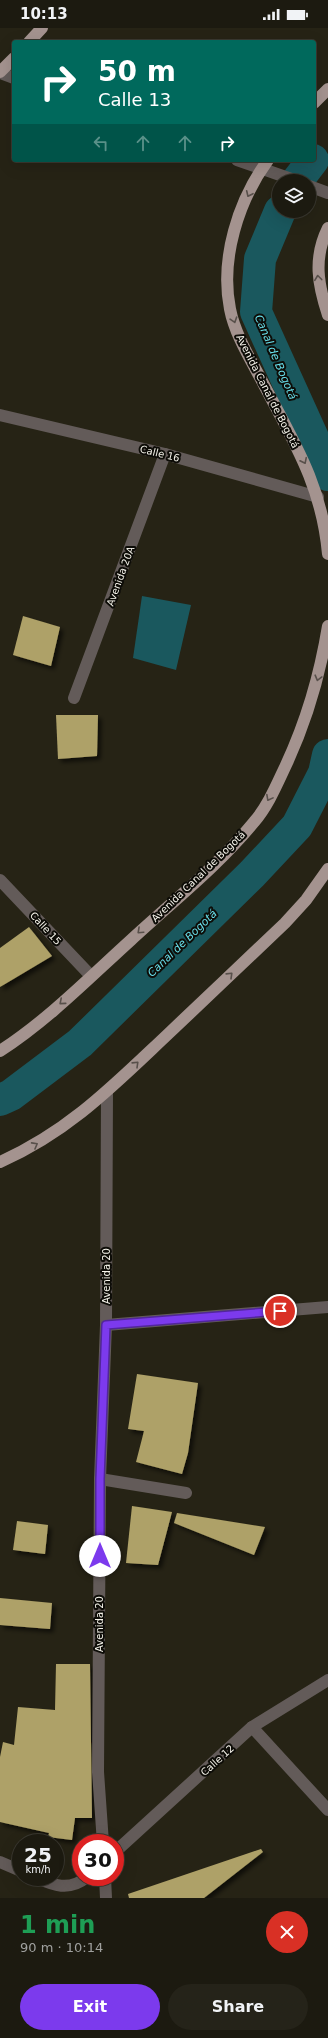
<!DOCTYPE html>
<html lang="en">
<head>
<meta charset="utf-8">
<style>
  :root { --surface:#1c1a10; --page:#252319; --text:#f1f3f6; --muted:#a0a19f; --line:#3a3830; --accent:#7c3aed }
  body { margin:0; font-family:"DejaVu Sans",sans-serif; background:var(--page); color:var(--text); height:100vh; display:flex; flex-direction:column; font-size:15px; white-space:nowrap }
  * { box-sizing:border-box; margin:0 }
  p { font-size:13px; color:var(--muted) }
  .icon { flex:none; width:22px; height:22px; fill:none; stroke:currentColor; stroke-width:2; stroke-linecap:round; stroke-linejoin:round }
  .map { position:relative; height:1870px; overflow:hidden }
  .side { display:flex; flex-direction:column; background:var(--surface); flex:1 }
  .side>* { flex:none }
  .top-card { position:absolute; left:12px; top:12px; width:304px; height:122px; border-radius:4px; box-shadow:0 4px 16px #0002,0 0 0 1px var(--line); background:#00695c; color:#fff; overflow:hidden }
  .buttons { position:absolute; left:272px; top:146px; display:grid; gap:8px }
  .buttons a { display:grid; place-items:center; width:44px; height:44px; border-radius:50%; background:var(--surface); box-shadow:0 4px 16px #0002,0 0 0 1px var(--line); font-size:20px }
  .speed { position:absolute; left:12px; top:1806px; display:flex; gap:8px; font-size:20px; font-weight:700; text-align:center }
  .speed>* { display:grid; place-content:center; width:52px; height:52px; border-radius:50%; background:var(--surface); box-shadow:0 4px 16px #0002,0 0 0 1px var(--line); line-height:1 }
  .speed small { font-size:10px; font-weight:400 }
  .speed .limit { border:6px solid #d22; background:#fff; color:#111 }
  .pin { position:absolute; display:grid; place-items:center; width:34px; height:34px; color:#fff; margin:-17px; border:2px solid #fff; border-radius:50%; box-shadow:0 1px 4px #0007 }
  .me { position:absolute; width:44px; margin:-22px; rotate:0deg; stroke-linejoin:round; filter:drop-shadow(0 0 3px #0008) }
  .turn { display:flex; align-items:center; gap:14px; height:84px; padding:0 20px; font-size:18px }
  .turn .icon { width:52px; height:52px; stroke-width:2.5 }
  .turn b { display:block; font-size:28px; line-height:34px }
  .lanes { display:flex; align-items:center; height:38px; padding:0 20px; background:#0003; justify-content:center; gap:20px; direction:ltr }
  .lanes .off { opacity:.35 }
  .round { display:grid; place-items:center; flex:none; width:42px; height:42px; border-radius:21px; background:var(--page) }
  .summary { display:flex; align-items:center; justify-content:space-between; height:68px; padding:0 20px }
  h1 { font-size:24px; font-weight:700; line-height:30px; color:#1e9e55 }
  .primary-button { display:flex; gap:8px; margin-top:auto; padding:8px 20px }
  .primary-button a { flex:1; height:46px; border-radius:24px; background:var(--accent); color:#fff; font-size:16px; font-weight:700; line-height:46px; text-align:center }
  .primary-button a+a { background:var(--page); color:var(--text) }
  .status { display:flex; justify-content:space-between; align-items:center; height:28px; padding:0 20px; background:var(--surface); direction:ltr }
  .status svg { height:11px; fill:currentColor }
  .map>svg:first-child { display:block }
</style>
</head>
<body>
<div class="status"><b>10:13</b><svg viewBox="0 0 49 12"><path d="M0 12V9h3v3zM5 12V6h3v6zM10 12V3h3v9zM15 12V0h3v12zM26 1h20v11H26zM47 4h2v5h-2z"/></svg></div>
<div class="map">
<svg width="328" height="1870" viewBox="0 0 328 1870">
  <defs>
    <filter id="shadow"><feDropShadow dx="3.5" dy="3.5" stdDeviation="2" flood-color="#0009"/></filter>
  </defs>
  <rect width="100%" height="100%" fill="#262315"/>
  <!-- water -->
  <path fill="#1a585e" d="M142 568 191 577 176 642 133 630Z"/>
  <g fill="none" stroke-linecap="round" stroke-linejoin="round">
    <!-- canal -->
    <g stroke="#1a585e" stroke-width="32">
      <path d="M297 153 313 132"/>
      <path d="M280 183 260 231 256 284 324 434 328 447"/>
      <path d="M0 1072 11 1067 80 1015 252 846 297 798 324 745 328 727"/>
    </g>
  </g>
  <!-- building -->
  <g fill="#aea168" filter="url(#shadow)">
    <path d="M23 588 60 599 51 638 13 627Z"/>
    <path d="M56 687H98L97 728 58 731Z"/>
    <path d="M29 899 52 928 0 959V920Z"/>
    <path d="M137 1346 198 1355 188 1425 182 1446 136 1434 144 1403 128 1401Z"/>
    <path d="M132 1478 172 1484 158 1537 126 1535Z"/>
    <path d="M177 1485 265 1499 254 1527 174 1495Z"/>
    <path d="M17 1493 48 1497 45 1526 13 1522Z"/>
    <path d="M0 1570 52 1575 50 1601 0 1597Z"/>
    <path d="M56 1636H90L92 1790H75L72 1812 48 1809 49 1805 0 1794V1729L3 1714 14 1717 18 1679 55 1682Z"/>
    <path d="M261 1821 263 1824 204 1870H129L128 1866Z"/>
  </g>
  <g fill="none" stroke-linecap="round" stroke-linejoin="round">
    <!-- minor -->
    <g stroke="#635b59" stroke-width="12">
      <path d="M0 45 14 50"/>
      <path d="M237 132 297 153"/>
      <path d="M309 158 328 165"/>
      <path d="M0 387 165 426 318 469"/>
      <path d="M74 670 165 426"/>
      <path d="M0 852 91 948"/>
      <path d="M106 1297 328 1279"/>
      <path d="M100 1451 186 1465"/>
      <path d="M252 1699 328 1782"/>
      <path d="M103 1815 98 1744 100 1451 106 1297 107 1064"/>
      <path d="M115 1824 252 1699 328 1652"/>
      <path d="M0 1834 21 1843"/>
      <path d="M34 1849C53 1857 69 1864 87 1849"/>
      <path d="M105 1849 106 1870"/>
    </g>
    <!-- major -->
    <g stroke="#a4938f" stroke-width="12">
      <path d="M29 14 42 0"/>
      <path d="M0 44 14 30"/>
      <path d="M314 75 328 61"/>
      <path d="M268 132C238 173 220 231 230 281 235 307 251 332 263 355 294 414 322 458 328 526"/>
      <path d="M328 200C313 230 318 257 328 287"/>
      <path d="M0 1023C48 992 89 950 131 912 172 874 218 838 254 794 268 778 277 756 286 737 307 692 320 647 328 598"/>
      <path d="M0 1134C68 1104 113 1058 166 1008 206 970 245 933 285 895L306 872 328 841"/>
    </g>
  </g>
  <!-- one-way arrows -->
  <defs><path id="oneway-chevron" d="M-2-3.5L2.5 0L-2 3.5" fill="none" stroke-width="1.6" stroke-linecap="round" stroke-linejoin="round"/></defs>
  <g stroke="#58504b">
    <use href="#oneway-chevron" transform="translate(249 166) rotate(115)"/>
    <use href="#oneway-chevron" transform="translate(318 250) rotate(-97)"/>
    <use href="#oneway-chevron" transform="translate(234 292) rotate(72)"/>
    <use href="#oneway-chevron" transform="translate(304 433) rotate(64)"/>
    <use href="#oneway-chevron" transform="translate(318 650) rotate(105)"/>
    <use href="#oneway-chevron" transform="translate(269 770) rotate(118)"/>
    <use href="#oneway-chevron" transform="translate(140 903) rotate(137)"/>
    <use href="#oneway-chevron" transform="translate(230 947) rotate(-44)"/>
    <use href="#oneway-chevron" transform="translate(62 974) rotate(139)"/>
    <use href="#oneway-chevron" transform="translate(136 1036) rotate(-44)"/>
    <use href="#oneway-chevron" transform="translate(35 1117) rotate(-29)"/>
  </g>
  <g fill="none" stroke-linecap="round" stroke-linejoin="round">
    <!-- route casing -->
    <g stroke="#51269a" stroke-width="10">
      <path id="route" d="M100 1528V1451L106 1297 280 1283"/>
    </g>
    <!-- route -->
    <use href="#route" stroke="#7c3aed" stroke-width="7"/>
  </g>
  <g text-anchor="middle" stroke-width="4" stroke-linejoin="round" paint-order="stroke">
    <!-- street labels -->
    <g font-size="10" fill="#f7f5ec" stroke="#0d0c07">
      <text transform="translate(268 363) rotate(63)" y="4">Avenida Canal de Bogotá</text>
      <text transform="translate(160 425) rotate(14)" y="4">Calle 16</text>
      <text transform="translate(120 548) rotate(-70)" y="4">Avenida 20A</text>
      <text transform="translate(198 848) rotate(-44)" y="4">Avenida Canal de Bogotá</text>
      <text transform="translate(46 900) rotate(47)" y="4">Calle 15</text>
      <text transform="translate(106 1248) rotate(-90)" y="4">Avenida 20</text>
      <text transform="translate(99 1596) rotate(-90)" y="4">Avenida 20</text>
      <text transform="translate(217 1732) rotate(-42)" y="4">Calle 12</text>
    </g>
    <!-- water labels -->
    <g font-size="11" font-style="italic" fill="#68dfeb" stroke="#0d0c07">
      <text transform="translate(276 329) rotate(67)" y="4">Canal de Bogotá</text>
      <text transform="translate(182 915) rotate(-44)" y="4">Canal de Bogotá</text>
    </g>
  </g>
</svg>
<div class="buttons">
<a><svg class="icon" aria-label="layers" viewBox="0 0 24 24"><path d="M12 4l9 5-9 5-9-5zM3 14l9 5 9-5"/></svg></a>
</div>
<div class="speed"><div>25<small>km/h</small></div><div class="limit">30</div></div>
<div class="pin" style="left:280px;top:1283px;background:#d93025"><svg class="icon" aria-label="arrive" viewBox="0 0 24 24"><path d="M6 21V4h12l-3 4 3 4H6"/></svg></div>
<svg class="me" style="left:100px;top:1528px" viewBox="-20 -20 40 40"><circle r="19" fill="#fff"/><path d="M0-13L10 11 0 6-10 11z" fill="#7c3aed"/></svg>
<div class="top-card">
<div class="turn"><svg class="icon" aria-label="right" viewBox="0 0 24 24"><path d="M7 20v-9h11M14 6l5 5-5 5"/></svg><div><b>50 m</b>Calle 13</div></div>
<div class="lanes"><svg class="icon off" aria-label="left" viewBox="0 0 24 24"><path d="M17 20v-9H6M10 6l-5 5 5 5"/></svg><svg class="icon off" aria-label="ahead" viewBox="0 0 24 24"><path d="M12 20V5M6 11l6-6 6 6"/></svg><svg class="icon off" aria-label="ahead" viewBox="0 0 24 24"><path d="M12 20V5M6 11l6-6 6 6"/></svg><svg class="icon" aria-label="right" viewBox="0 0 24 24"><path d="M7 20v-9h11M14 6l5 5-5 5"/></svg></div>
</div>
</div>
<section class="side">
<div class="summary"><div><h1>1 min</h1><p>90 m · 10:14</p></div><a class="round" style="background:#d93025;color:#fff"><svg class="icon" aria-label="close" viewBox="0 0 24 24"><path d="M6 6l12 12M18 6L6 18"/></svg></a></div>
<div class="primary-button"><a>Exit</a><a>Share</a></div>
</section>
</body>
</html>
